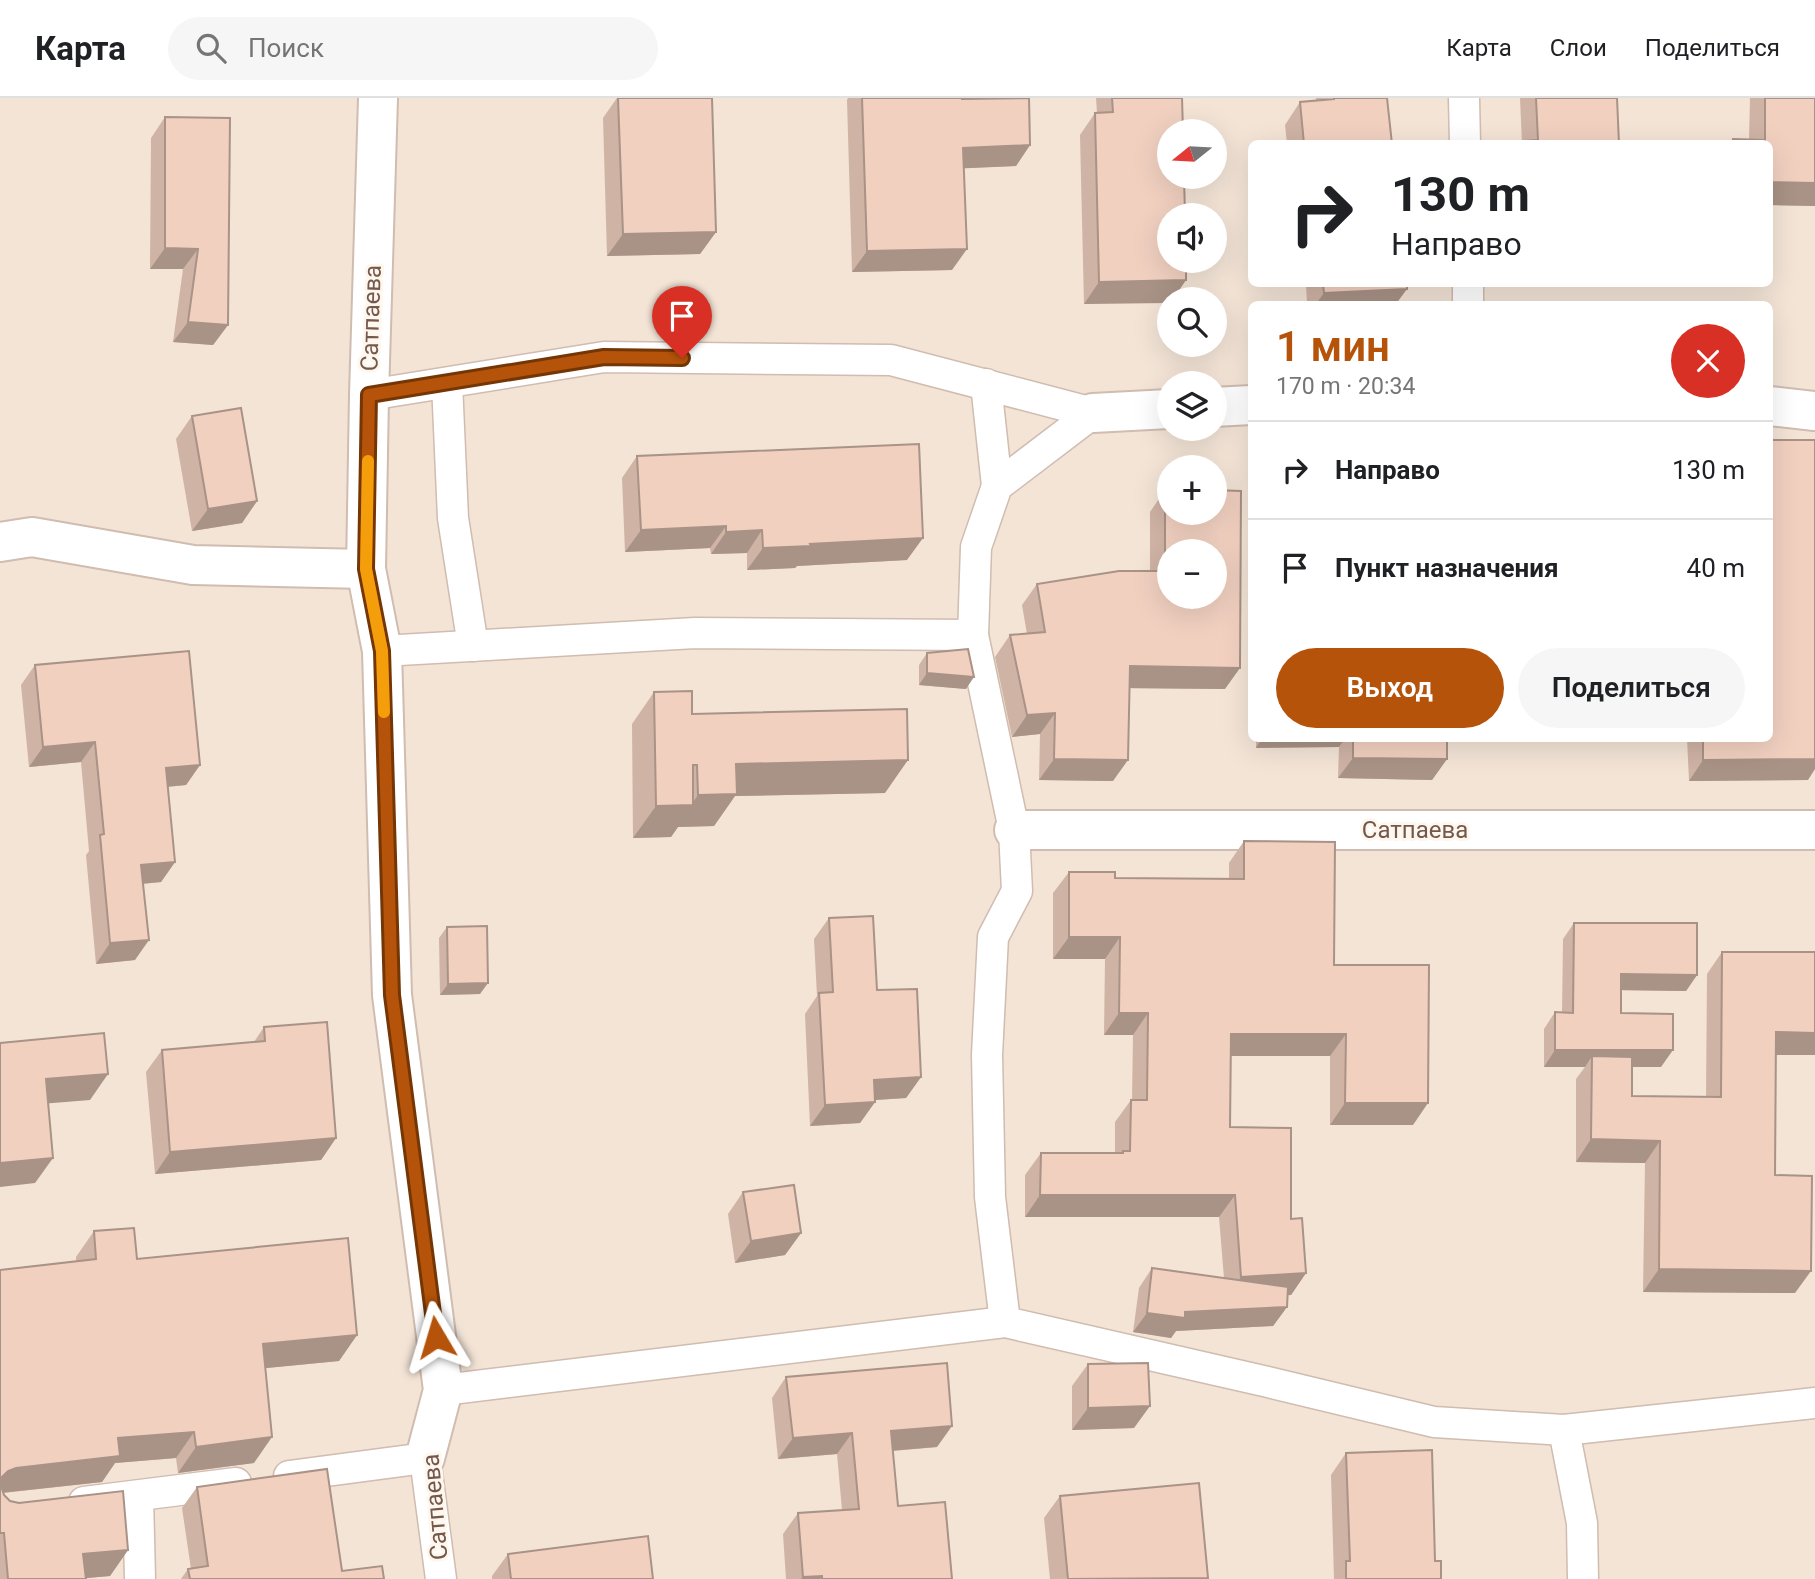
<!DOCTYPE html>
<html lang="ru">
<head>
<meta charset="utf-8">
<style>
  :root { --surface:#fff; --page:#f6f6f6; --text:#202124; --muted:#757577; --line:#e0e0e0; --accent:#b45309 }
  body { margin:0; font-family:Roboto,sans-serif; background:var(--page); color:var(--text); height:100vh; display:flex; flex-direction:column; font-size:26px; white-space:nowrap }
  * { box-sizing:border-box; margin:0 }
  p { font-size:23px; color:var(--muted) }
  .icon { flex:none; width:38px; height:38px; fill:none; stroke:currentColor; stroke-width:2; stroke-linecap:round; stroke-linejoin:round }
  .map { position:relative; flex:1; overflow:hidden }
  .sheet { position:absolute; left:1248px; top:203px; width:525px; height:441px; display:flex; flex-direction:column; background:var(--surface); border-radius:10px; box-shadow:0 7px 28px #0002 }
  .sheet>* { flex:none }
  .guide { position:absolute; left:1248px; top:42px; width:525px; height:147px; border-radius:10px; box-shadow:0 7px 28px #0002; background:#fff; color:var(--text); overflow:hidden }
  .needle { width:46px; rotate:252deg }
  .tools { position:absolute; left:1157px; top:21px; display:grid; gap:14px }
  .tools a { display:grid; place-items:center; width:70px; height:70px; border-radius:50%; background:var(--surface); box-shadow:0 7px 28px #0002; font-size:35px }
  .pin { position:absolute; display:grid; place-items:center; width:60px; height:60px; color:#fff; margin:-72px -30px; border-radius:50% 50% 50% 0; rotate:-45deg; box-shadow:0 0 7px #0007 }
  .pin .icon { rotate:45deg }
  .me { position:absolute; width:77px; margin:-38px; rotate:353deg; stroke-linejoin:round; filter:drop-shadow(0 0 5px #0008) }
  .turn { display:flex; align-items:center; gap:24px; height:147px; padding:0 28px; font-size:32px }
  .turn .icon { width:91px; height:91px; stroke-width:2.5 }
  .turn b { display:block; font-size:49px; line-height:60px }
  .round { display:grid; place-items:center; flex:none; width:74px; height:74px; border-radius:37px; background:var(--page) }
  .summary { display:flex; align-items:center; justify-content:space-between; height:119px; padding:0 28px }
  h1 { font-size:42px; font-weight:600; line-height:52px; color:var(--accent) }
  .cta { display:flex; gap:14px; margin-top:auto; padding:14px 28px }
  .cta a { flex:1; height:80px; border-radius:42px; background:var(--accent); color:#fff; font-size:28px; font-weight:600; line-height:80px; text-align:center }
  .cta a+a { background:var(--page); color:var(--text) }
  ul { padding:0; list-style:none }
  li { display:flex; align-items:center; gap:21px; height:98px; padding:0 28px; border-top:2px solid var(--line) }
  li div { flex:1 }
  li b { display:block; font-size:26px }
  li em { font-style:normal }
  header { display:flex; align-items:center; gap:42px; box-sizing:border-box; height:98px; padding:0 35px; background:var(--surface); border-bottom:2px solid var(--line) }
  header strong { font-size:33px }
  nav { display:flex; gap:38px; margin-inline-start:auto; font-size:24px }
  .search { width:490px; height:63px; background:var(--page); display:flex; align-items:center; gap:18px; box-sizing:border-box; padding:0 24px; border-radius:38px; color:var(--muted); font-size:26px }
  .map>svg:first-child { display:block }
</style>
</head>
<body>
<header>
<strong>Карта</strong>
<div class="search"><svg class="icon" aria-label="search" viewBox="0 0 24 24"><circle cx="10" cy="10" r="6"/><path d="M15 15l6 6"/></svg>Поиск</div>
<nav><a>Карта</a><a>Слои</a><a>Поделиться</a></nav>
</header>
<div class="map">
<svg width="1815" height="1481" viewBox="0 0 1815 1481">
  <rect width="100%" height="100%" fill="#fcf3e8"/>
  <!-- residential -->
  <path fill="#f3e4d6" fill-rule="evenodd" d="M0 0H1815V1481H0ZM1169 33H1214V79H1169ZM1251 46H1769V186H1251ZM1169 117H1214V163H1169ZM1169 201H1214V247H1169ZM1251 206H1769V640H1251ZM1169 285H1214V331H1169ZM1169 369H1214V415H1169ZM1169 453H1214V499H1169Z"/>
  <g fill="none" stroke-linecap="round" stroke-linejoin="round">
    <!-- service casing -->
    <g stroke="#d0bcb0" stroke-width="33">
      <g id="service">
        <path d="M1464 0 1465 46"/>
        <path d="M1468 186V206"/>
        <path d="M447 285 453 420 473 548"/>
        <path d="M986 286 997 388"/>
        <path d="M369 297 604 259 891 262 1093 315"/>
        <path d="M382 553 695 535 973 537"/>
        <path d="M1005 1224 990 1099 987 957 993 839 1017 793 1014 732 973 537 976 449 997 388 1093 315"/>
        <path d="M443 1292 1005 1224 1268 1284 1434 1324 1564 1332 1815 1305"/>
        <path d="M1564 1332 1582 1425 1583 1481"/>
        <path d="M289 1378 425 1360 441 1481"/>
        <path d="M138 1398 140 1481"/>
        <path d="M84 1404 236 1385"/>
      </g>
    </g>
    <!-- minor casing -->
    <g stroke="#d0bcb0" stroke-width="42">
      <g id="minor">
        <path d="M378 0 369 297 366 471 382 553 392 897 443 1292 425 1360"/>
        <path d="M1769 308 1815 313"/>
        <path d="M1214 309 1251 307"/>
        <path d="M1093 315 1169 311"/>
        <path d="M0 444 32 439 193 467 366 471"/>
        <path d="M1014 732H1815"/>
      </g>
    </g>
    <!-- service -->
    <use href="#service" stroke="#fff" stroke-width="30"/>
    <!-- minor -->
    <use href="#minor" stroke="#fff" stroke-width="38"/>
  </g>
  <!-- wall -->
  <g fill="#cfb3a5">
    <path d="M617 0H712L716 134 700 156 607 158 603 20Z"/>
    <path d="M848 0H962L1030 47 1016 68 964 70 952 172 852 174 847 2Z"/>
    <path d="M1096 0H1182L1186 182 1173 201 1084 206 1080 37 1095 15H1097Z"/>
    <path d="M1316 0H1387L1392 46H1287L1285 27 1300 4 1316 3Z"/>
    <path d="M1520 0H1617L1619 46H1522Z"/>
    <path d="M1750 0H1815V108L1769 107V46H1730L1733 41 1749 42Z"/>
    <path d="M165 19 228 227 213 247 173 244 183 171H150L151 40Z"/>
    <path d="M1306 186H1407L1396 206H1307Z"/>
    <path d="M192 318 257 403 242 425 192 433 176 341Z"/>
    <path d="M637 358 907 462 797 468 795 470 747 472V455L711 456 710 450 625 454 622 380Z"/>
    <path d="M1165 392 1225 591 1130 590 1113 683 1039 682 1040 636 1012 639 995 559 1010 537 1027 536 1022 507 1037 486 1150 473V414Z"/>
    <path d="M927 555 966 591 919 587V567Z"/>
    <path d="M35 567 200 667 186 687 168 689 175 764 161 784 143 786 135 862 96 866 86 757 89 753 81 664 29 669 21 587Z"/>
    <path d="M654 594 692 616 885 695 735 698 714 728 678 729 671 739 633 740 632 626Z"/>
    <path d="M1256 640H1447V661L1432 682 1338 680 1339 649 1256 650Z"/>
    <path d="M1687 640H1769L1808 682 1689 683Z"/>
    <path d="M1244 743 1334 867 1413 1027H1330V958H1231L1230 1029 1291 1121 1306 1175 1291 1197H1287V1209L1273 1228 1176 1233 1171 1240 1133 1234 1139 1190 1152 1170 1224 1180 1219 1119H1025V1077L1041 1055H1115V1024L1131 1002H1132L1133 937H1104L1105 861H1053V795L1069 774 1115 780 1229 781V765Z"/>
    <path d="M829 820 877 892 921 979 906 1000 875 1002V1004L860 1025 810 1028 805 916 817 898 814 841Z"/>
    <path d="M1574 825 1697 877 1686 893 1621 892V915L1661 969H1632V998L1706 999 1707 876 1722 854H1814L1815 853V957H1776L1775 1077 1795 1195 1643 1194 1645 1065 1576 1064V981L1585 969H1544V931L1555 914H1562L1563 841Z"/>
    <path d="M447 829 480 896 440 897 439 840Z"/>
    <path d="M264 929 336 1040 321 1062 155 1076 146 974 162 952 254 944Z"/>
    <path d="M743 1094 801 1135 785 1157 735 1165 728 1116Z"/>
    <path d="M94 1133 137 1161 357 1237 339 1263 266 1270 254 1365 178 1375 176 1360 115 1365 102 1384 3 1395 10 1403 128 1452 110 1478 86 1480V1481H0V1172L76 1163V1159Z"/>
    <path d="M1088 1266 1134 1330 1072 1332V1288Z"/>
    <path d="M786 1279 937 1349 893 1353 898 1408 952 1481H786L783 1436 798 1415 842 1412 837 1356 778 1361 772 1300Z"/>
    <path d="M1346 1355 1435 1463 1441 1481H1334L1331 1377Z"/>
    <path d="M197 1389 342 1473 384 1481H181L188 1471H191L182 1410Z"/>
    <path d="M1060 1398 1208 1480 1050 1481 1044 1420Z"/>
    <path d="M508 1456 653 1481H492V1478Z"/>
  </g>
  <!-- shaded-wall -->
  <g fill="#a99286">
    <path d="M1030 47 1016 68 949 71 963 50Z"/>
    <path d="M1769 84 1815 85V108L1769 107Z"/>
    <path d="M716 134 700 156 607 158 623 136Z"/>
    <path d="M165 150 198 151 183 171H150Z"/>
    <path d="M967 151 952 172 852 174 867 153Z"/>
    <path d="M1186 182 1173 201H1169V205L1084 206 1099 184Z"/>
    <path d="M1407 191 1396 206H1316L1324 195Z"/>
    <path d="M188 224 228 227 213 247 173 244Z"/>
    <path d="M257 403 242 425 192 433 208 411Z"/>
    <path d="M726 428 710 450 625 454 641 432Z"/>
    <path d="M762 432 747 455 711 456 726 434Z"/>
    <path d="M923 440 907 462 797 468 795 470 747 472 763 450 810 446Z"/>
    <path d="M1130 568 1240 570 1225 591 1115 590Z"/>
    <path d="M927 575 974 579 966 591 919 587Z"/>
    <path d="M1055 615 1040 636 1012 639 1027 617Z"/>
    <path d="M1262 640H1345L1339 649 1256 650Z"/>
    <path d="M95 644 81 664 29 669 43 649Z"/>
    <path d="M1353 660 1447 661 1432 682 1338 680Z"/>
    <path d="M1054 661 1128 662 1113 683 1039 682Z"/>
    <path d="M1815 661V671L1808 682 1689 683 1703 662Z"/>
    <path d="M908 662 885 695 735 698 714 728 678 729 671 739 633 740 656 708 691 707 698 697 736 666Z"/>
    <path d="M200 667 186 687 152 690 166 670Z"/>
    <path d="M175 764 161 784 127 787 141 767Z"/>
    <path d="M1069 839H1120L1105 861H1053Z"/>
    <path d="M149 842 135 862 96 866 110 845Z"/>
    <path d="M1621 876 1697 877 1686 893 1610 892Z"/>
    <path d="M488 885 480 896 440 897 448 886Z"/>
    <path d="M1119 915H1148L1133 937H1104Z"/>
    <path d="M1776 934 1815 935V957H1760Z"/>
    <path d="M1231 936H1346L1330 958H1216Z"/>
    <path d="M1555 952H1673L1661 969H1592V958L1585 969H1544Z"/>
    <path d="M108 976 90 1002 28 1007 46 981Z"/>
    <path d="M921 979 906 1000 859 1003 874 982Z"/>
    <path d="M875 1004 860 1025 810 1028 825 1007Z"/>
    <path d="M1345 1005H1428L1413 1027H1330Z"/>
    <path d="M336 1040 321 1062 155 1076 170 1054Z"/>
    <path d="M1591 1041 1660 1043 1645 1065 1576 1064Z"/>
    <path d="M53 1060 35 1085 0 1089V1065Z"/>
    <path d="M1040 1097H1235L1219 1119H1025Z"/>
    <path d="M801 1135 785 1157 735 1165 751 1143Z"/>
    <path d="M1659 1171 1811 1173 1795 1195 1643 1194Z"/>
    <path d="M1306 1175 1291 1197 1225 1201 1241 1179Z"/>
    <path d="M1287 1209 1273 1228 1176 1233 1171 1240 1133 1234 1147 1215 1185 1214Z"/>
    <path d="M357 1237 339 1263 245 1272 263 1246Z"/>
    <path d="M1150 1308 1134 1330 1072 1332 1088 1310Z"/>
    <path d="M952 1328 937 1349 876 1354 891 1333Z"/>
    <path d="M194 1334 176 1360 115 1365 102 1384 0 1395V1383L8 1373 16 1370 118 1340Z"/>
    <path d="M852 1335 837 1356 778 1361 793 1340Z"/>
    <path d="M272 1339 254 1365 178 1375 196 1349Z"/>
    <path d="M128 1452 110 1478 76 1481 83 1456Z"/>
    <path d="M822 1478 820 1481H801L803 1479Z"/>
  </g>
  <!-- building -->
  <g fill="#f1d0c0" stroke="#a99286" stroke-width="2" fill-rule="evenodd">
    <path d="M618 0H712L716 134 623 136Z"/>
    <path d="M862 0H962V1L1029 0 1030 47 963 50 967 151 867 153Z"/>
    <path d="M1112 0H1182L1183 33H1169V79H1184L1185 117H1169V163H1186V182L1099 184 1095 15 1113 14Z"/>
    <path d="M1334 0H1387L1392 46H1304L1300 4 1334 1Z"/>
    <path d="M1536 0H1617L1619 46H1524V43L1538 42Z"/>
    <path d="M1765 0H1815V85L1769 84V46H1732L1733 41 1765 42Z"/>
    <path d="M165 19 230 20 228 227 188 224 198 151 165 150Z"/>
    <path d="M1323 186H1407V191L1324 195Z"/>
    <path d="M241 310 257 403 208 411 192 318Z"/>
    <path d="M1769 342H1815V661L1703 662V640H1769Z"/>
    <path d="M919 346 923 440 810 446 811 448 763 450 762 432 726 434V428L641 432 637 358Z"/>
    <path d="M1165 392H1169V415H1214V392L1241 393 1240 570 1130 568 1128 662 1054 661 1055 615 1027 617 1010 537 1045 534 1037 486 1119 473H1165ZM1169 453H1214V499H1169Z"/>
    <path d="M968 551 974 579 927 575V555Z"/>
    <path d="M189 553 200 667 166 670 175 764 141 767 149 842 110 845 100 737 104 736 95 644 43 649 35 567Z"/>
    <path d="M692 593V616L907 611 908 662 736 666 737 696 698 697 697 667H693V707L656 708 654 594Z"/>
    <path d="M1353 640H1447V661L1353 660Z"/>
    <path d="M1244 743 1335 744 1334 867H1429L1428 1005H1345L1346 936H1231L1230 1029 1291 1030V1121L1302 1120 1306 1175 1241 1179 1235 1097H1040L1041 1055H1123V1053H1130L1131 1002H1147L1148 915H1119L1120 839H1069V774H1115V780L1244 781Z"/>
    <path d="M873 818 877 892 917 891 921 979 874 982 875 1004 825 1007 819 895 833 894 829 820Z"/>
    <path d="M1574 825H1697V877L1621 876V915L1673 916V952H1555V914L1573 915Z"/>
    <path d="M487 828 488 885 448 886 447 829Z"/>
    <path d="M1722 854H1815V935L1776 934 1775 1077 1812 1078 1811 1173 1659 1171 1660 1043 1591 1041 1592 958 1632 959V998L1721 999Z"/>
    <path d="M327 924 336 1040 170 1054 162 952 265 943 264 929Z"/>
    <path d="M104 935 108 976 46 981 53 1060 0 1065V945Z"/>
    <path d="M794 1087 801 1135 751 1143 743 1094Z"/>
    <path d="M134 1130 137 1161 348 1140 357 1237 263 1246 272 1339 196 1349 194 1334 118 1340 120 1358 16 1370 8 1373 2 1379 1 1388 4 1397 10 1403 19 1405 123 1393 128 1452 83 1456 86 1481H8L4 1435H0V1172L96 1161 94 1133Z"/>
    <path d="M1152 1170 1288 1189 1287 1209 1185 1214V1220L1147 1215Z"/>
    <path d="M947 1265 952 1328 891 1333 898 1408 945 1404 952 1481H822V1478L803 1479 798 1415 859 1411 852 1335 793 1340 786 1279Z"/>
    <path d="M1148 1265 1150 1308 1088 1310V1266Z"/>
    <path d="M1432 1352 1435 1463H1441V1481H1346V1463H1350L1346 1355Z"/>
    <path d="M327 1371 342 1473 382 1468 384 1481H190L188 1471 208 1468 197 1389Z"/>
    <path d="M1199 1385 1208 1480 1068 1481 1060 1398Z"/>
    <path d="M648 1438 653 1481H511L508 1456Z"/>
  </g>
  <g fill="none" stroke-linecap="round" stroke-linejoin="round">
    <!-- route casing -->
    <g stroke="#753606" stroke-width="18">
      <path id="route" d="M436 1239 392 897 382 553 366 471 369 297 604 259 682 260"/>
    </g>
    <!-- route -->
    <use href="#route" stroke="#b45309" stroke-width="12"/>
    <!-- slow -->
    <path stroke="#f59e0b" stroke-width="12" d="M368 363 366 471 382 553 384 614"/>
  </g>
  <g text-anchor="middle" stroke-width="6" stroke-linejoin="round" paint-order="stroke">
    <!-- street labels -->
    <g font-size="24" fill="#75584c" stroke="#fef7ee">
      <text transform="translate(371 220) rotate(-88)" y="8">Сатпаева</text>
      <text x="1415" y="740">Сатпаева</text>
      <text transform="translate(435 1409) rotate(-95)" y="8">Сатпаева</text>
    </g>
  </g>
</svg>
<div class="tools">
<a><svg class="needle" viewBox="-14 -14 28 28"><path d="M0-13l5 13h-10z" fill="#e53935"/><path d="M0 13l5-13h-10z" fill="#757577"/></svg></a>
<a><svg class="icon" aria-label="sound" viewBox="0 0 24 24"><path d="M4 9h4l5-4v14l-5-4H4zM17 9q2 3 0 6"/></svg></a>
<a><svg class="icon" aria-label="search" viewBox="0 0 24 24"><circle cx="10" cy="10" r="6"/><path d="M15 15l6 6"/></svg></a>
<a><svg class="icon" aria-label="layers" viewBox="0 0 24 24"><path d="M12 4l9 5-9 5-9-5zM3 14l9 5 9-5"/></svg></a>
<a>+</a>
<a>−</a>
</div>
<div class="pin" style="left:682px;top:260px;background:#d93025"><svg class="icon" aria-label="arrive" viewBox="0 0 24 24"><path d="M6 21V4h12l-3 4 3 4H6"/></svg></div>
<svg class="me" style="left:436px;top:1239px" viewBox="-20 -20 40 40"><path d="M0-17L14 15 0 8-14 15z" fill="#b45309" stroke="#fff" stroke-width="4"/></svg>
<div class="guide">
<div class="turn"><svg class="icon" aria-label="right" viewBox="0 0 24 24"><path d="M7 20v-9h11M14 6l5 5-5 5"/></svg><div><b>130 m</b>Направо</div></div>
</div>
<section class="sheet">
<div class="summary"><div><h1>1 мин</h1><p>170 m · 20:34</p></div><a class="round" style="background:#d93025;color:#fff"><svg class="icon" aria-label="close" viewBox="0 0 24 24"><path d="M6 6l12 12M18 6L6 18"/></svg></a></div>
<ul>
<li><svg class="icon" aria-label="right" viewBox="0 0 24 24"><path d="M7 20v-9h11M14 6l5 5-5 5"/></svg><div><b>Направо</b></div><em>130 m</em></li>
<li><svg class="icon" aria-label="arrive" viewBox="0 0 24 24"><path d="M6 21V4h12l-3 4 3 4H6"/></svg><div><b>Пункт назначения</b></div><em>40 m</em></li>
</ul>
<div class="cta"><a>Выход</a><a>Поделиться</a></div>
</section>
</div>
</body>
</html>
